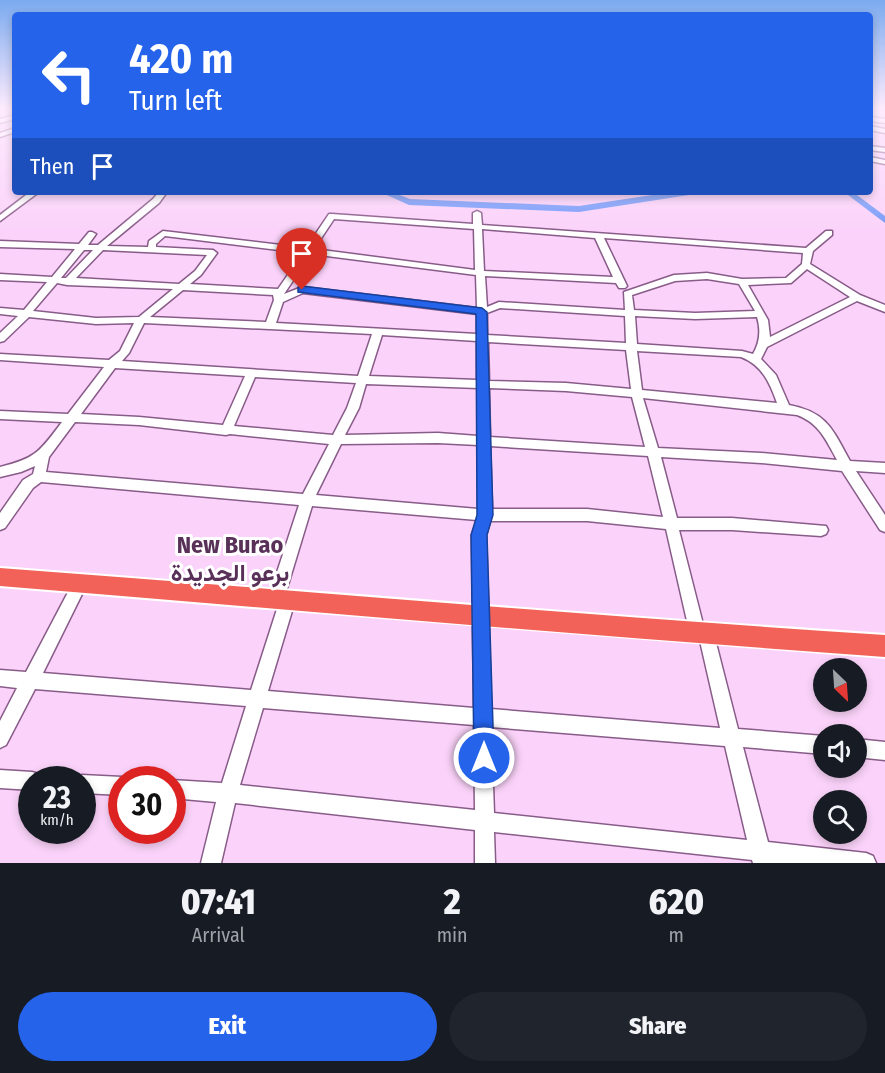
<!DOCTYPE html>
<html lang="en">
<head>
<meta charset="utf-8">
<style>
  :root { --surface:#171b24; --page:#20242c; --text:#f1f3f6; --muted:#9ea1a6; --accent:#2563eb }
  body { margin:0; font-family:"Fira Sans Condensed",Vazirmatn,sans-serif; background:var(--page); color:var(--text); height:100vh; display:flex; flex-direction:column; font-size:22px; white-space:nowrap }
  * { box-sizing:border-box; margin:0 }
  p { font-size:20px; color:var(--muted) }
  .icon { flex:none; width:33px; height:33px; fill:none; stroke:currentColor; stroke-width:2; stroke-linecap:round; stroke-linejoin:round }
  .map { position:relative; height:863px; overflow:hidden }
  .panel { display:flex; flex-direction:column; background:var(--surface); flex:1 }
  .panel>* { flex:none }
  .hud { position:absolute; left:12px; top:12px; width:861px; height:183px; border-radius:6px; box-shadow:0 3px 9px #0003; background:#2563eb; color:#fff; overflow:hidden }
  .needle { width:39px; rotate:155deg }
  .controls { position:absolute; left:813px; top:658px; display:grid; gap:12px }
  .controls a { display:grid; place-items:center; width:54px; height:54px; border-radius:50%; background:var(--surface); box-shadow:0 3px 9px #0003; font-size:30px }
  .speed { position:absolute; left:18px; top:766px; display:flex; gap:12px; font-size:30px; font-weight:700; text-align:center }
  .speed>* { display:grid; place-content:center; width:78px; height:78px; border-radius:50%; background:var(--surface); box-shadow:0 3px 9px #0003; line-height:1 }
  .speed small { font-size:15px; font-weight:400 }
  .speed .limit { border:9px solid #d22; background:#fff; color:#111 }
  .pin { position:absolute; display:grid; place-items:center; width:51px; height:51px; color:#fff; margin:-62px -26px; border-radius:50% 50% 50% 0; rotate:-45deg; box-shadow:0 0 6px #0007 }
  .pin .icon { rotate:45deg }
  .me { position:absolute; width:66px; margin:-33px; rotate:0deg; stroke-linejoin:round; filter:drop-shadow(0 0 4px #0008) }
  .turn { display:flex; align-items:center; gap:21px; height:126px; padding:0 18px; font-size:27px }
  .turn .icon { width:78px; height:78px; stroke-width:2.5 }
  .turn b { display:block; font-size:42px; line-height:51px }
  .then { display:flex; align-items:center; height:57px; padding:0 18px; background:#0003; gap:12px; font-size:22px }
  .eta { display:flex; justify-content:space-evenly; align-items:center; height:102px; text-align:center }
  .eta b { font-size:36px; font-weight:800; line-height:42px }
  .button { display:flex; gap:12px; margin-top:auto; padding:12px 18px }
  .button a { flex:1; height:69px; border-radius:36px; background:var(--accent); color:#fff; font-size:24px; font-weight:800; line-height:69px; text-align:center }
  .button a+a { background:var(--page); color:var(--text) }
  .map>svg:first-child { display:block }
</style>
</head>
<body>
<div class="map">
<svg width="885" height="863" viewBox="0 0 885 863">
  <rect width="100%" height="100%" fill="#fbd3fa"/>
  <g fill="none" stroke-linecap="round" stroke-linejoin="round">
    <!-- river -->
    <g fill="#779bf9" fill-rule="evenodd">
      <path d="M380 192H392L410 199 579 206 672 192H693L689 195 579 212 409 205Z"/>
      <path d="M844 192H853L885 216V223Z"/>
    </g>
    <!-- minor casing -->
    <g stroke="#885c88" stroke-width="3">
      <g id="minor">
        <path d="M15 115V119L0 123V119Z"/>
        <path d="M870 117 885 119V123L870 121Z"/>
        <path d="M870 126 885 129V133L870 130Z"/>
        <path d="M15 128V132L0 137V133Z"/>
        <path d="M870 146 885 148V152L870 150Z"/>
        <path d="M870 157 885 160V164L870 161Z"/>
        <path d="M30 192H39L0 221V215Z"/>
        <path d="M159 192H167L159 203 107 246 148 247 149 241 163 231 306 248 329 214H332L473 224V213L477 211 481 213 482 225 806 248 826 231H832V235L813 251 810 264 860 295 885 305V312L857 301 767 347 761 359 776 375 789 405C827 412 833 430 850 461L885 463V473L856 471 885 515V532L880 530 842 471 761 463 661 457 677 518H732L826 526 828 530 826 534 821 536 732 530H679L704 628 712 630 714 635 738 729 824 736V754L743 747 768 842 866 853 873 856 876 863H753L752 860 494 832 495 863H475V830L235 803 221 863H201L216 802 172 798 171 780 222 783 246 706 35 689 6 745 0 748V721L17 688 0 686V670L26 672 75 579 80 577 85 579 87 584 43 673 251 690 278 606 271 605 268 600 299 505 41 482 33 488 5 528 0 530V513L23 480 33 474 35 466 21 472 0 477V467C37 458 40 451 62 422L0 419V411L68 414 104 367 0 360V354L109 360 120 351 134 323 96 324 29 317 4 341 0 342V333L18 316 0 314V308L24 310 47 282 0 280V274L52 277 75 249 0 247V241L79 244 89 232H92L96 234 88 245H98L153 199ZM334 219 474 229 475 270 314 249ZM482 229 595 238 613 277 484 271ZM165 236 303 253 278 289 190 284 201 275 217 253 213 250 156 247V244ZM604 238 803 253 802 264 786 278 742 279 707 273 674 275 624 292 625 310 499 302 487 307 485 276 616 283 619 288H625L627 286ZM84 250H93L66 278H61ZM103 250 207 255 195 271 179 284 76 278ZM311 254 476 275 477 308 302 287 284 294ZM807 269 850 297 770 337 768 320 748 285 791 283ZM707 279 739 284 755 311 695 313 634 310 632 295 675 281ZM57 283 67 285 173 289 139 317 96 318 33 311ZM183 290 273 295 274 300 266 322 150 317ZM303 293 477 314V334L276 323 283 302ZM500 308 625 316 626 343 487 335V313ZM635 316 695 319 757 317C761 330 760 342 753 354L742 351 637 344ZM144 323 372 334 358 376 122 361 129 353ZM382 335 477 341V380L369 376ZM488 342 626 350 631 389 566 383 489 381ZM637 351 741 357C762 365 770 383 777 403L642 390ZM115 368 245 376 223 425 139 417 81 414ZM255 377 356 383 347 408 333 435 234 426ZM366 384 478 388V436L438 433 345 435 359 408ZM489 388 566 391 632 397 645 447 490 437ZM643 398 797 415C819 423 826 440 837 460L761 453 658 448ZM75 422 139 425 226 435 230 434 329 444 303 494 46 472 49 457ZM438 443 478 445V509L316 495 341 444ZM490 446 648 456 663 517 587 509H492ZM312 506 477 520 472 535 474 708 268 691 295 601 292 596 285 595ZM490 521H587L666 529 690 634 692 639 700 641 720 728 491 709 486 535ZM263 708 474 725 475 810 240 785ZM491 727 725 746 747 840 494 813Z"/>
        <path d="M856 739 885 742V760L856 757Z"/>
        <path d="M0 770 32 772 39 774 41 780H32V790L0 788Z"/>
        <path d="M82 775 122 777 129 780H122V795L82 793V780H74L75 777Z"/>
      </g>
    </g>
    <!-- highway casing -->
    <g stroke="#fff" stroke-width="4">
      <path id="highway" d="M0 568C295 590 590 616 885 635V657C590 636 295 610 0 586Z"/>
    </g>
    <!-- minor -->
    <use href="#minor" fill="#fff" fill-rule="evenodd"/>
    <!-- highway -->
    <use href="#highway" fill="#f26258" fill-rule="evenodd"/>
  </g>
  <!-- sky -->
  <linearGradient id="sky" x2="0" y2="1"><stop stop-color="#7baaef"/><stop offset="0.47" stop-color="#fdebfd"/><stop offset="1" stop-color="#fdebfd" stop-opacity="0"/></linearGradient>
  <rect width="885" height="230" fill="url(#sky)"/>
  <!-- route -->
  <path fill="#2563eb" stroke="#184099" stroke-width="1.5" d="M302 286 482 308 487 312 493 515 487 535 494 758 491 766 484 769 477 766 474 758 471 535 477 515 476 314 298 292V287Z"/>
  <g text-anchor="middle" stroke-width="6" stroke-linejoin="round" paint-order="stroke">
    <!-- district labels -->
    <g font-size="24" font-weight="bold" fill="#583058" stroke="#fff">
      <text x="230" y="553">New Burao<tspan x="230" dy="28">برعو الجديدة</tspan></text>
    </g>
  </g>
</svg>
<div class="controls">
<a><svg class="needle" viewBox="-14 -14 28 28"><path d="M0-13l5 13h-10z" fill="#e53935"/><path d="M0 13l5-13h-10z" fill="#9ea1a6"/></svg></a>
<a><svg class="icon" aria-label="sound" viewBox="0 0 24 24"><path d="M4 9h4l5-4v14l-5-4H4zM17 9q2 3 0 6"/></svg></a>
<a><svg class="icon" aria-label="search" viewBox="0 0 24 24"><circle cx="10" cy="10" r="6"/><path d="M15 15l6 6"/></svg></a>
</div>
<div class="speed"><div>23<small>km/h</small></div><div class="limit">30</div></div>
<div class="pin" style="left:302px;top:290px;background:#d93025"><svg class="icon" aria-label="arrive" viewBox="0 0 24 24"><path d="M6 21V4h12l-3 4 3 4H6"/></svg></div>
<svg class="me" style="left:484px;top:758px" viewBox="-20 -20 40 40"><circle r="17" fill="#2563eb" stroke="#fff" stroke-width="3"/><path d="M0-11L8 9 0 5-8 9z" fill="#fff"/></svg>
<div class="hud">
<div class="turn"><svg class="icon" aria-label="left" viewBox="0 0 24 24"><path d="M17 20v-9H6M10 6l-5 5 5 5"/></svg><div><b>420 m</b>Turn left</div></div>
<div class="then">Then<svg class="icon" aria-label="arrive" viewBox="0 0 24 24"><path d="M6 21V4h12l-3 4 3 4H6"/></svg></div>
</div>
</div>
<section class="panel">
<div class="eta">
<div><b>07:41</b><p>Arrival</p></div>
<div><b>2</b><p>min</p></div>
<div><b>620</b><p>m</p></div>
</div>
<div class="button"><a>Exit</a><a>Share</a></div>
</section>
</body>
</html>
